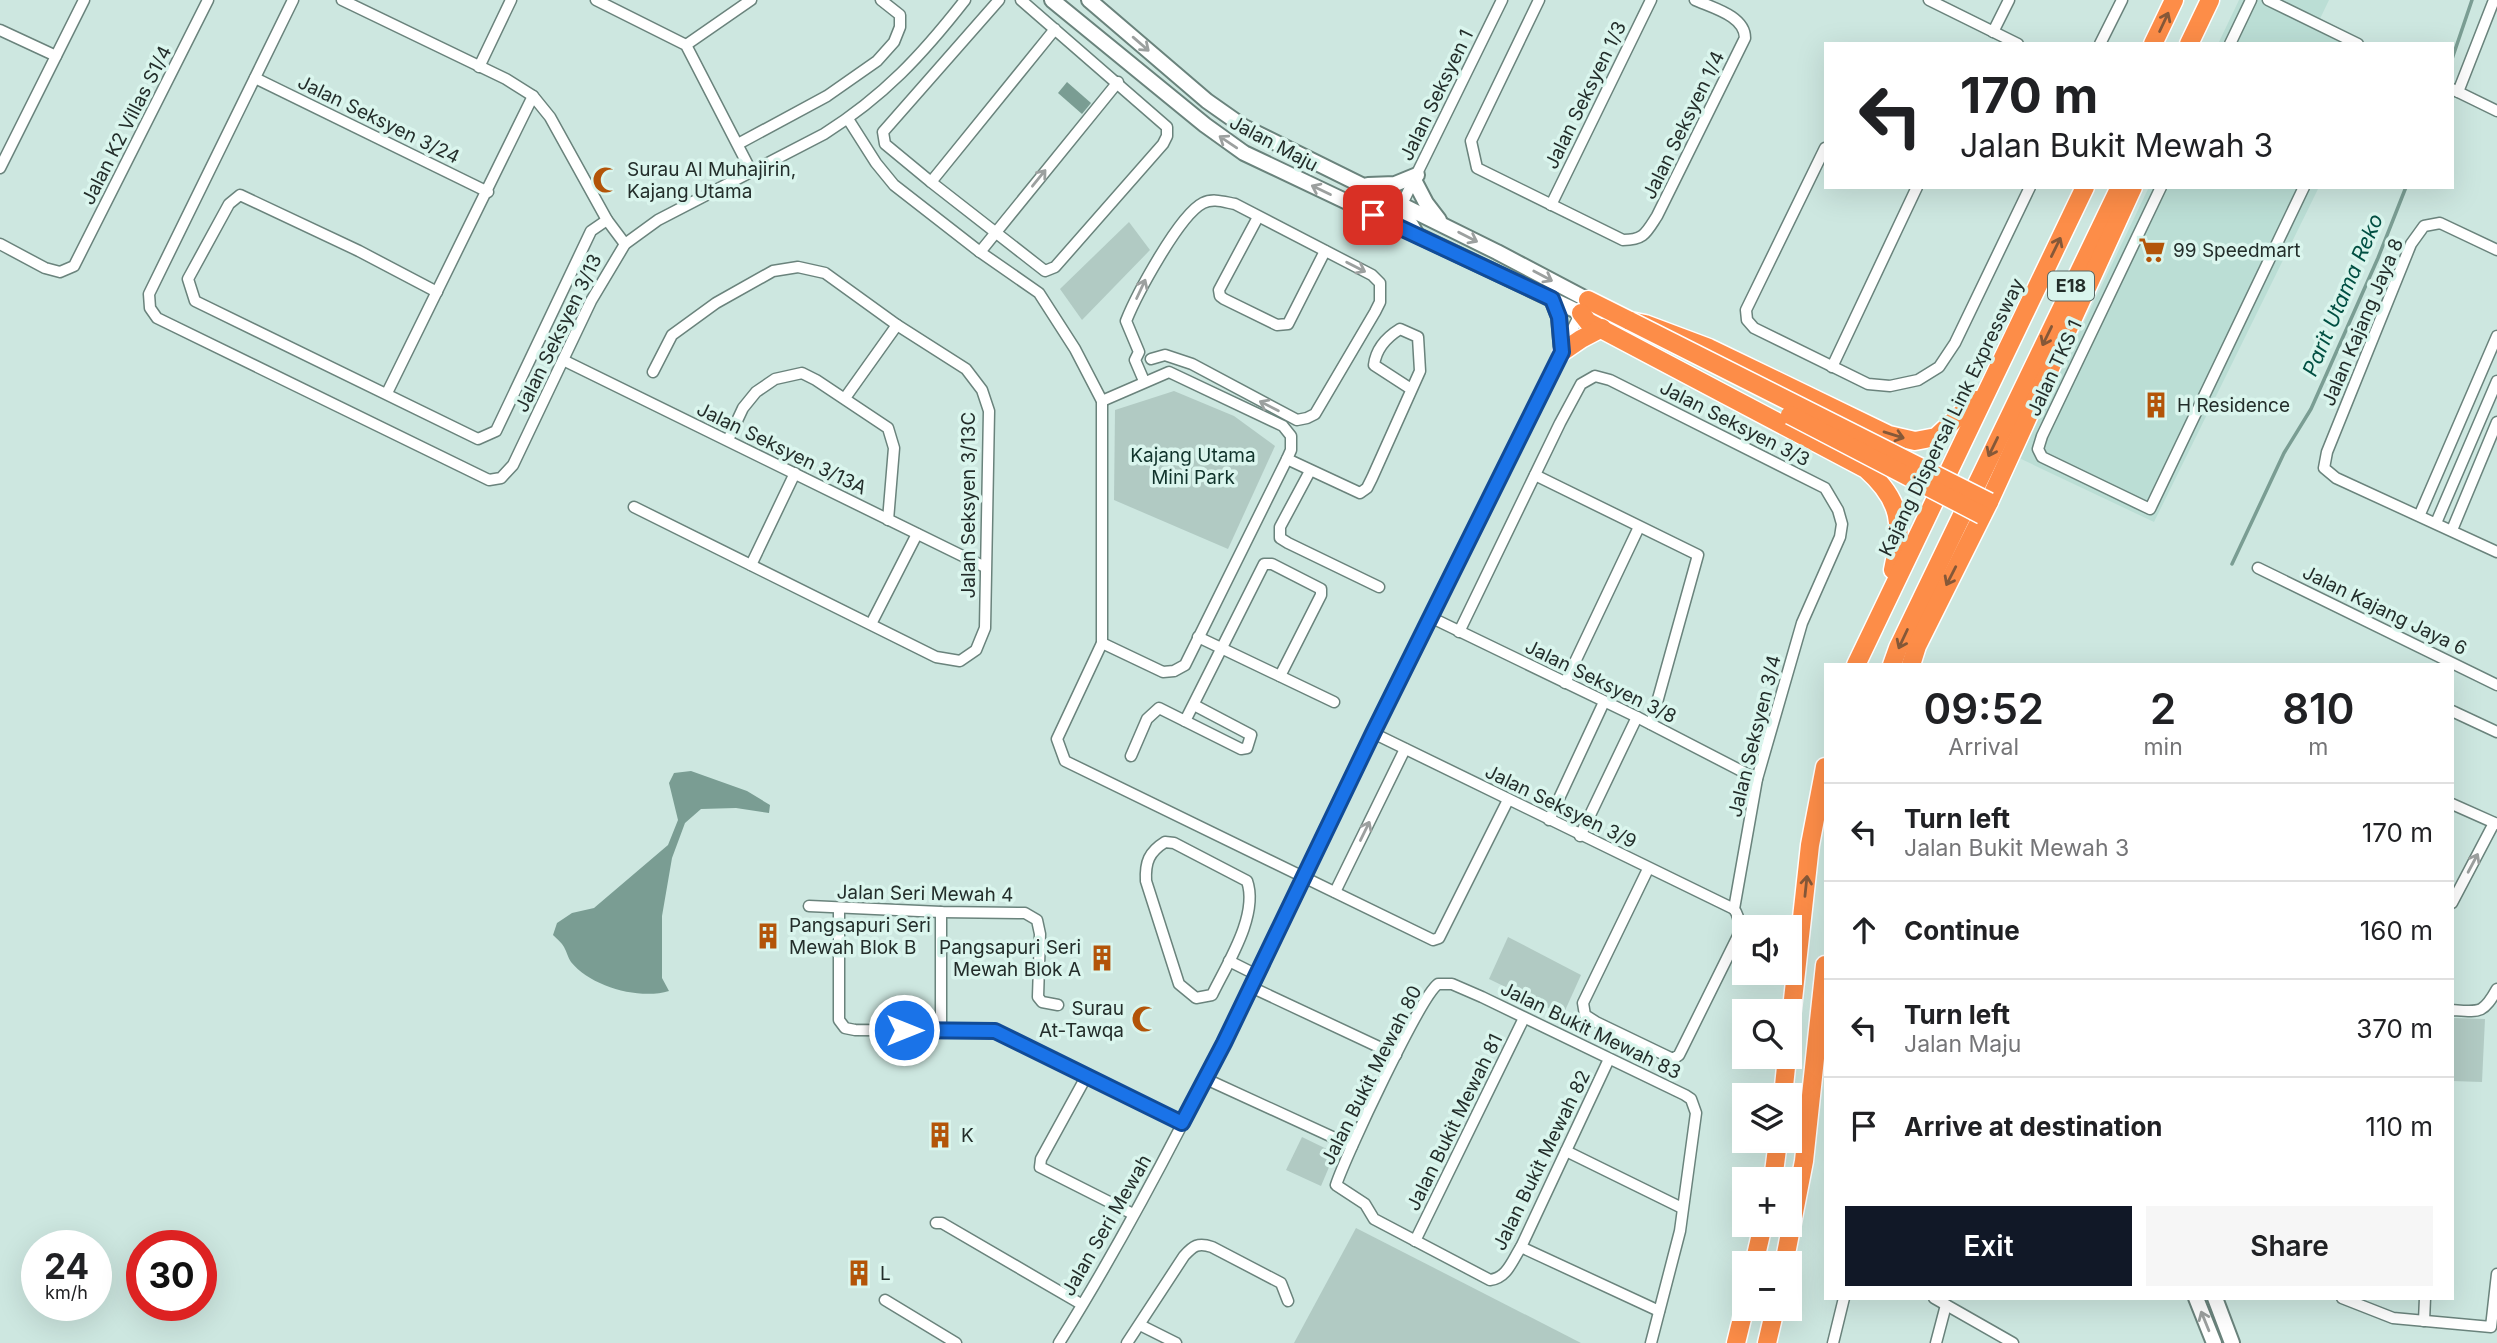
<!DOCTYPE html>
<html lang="en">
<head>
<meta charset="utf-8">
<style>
  :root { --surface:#fff; --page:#f6f6f6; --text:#202124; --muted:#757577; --line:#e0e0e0; --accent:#111827 }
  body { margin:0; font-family:Inter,sans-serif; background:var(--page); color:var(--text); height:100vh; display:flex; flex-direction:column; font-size:26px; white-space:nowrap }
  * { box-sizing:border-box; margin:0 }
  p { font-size:23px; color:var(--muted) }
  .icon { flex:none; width:38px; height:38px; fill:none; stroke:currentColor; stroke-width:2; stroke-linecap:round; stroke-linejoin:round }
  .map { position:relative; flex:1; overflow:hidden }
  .side { position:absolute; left:1824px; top:663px; width:630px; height:637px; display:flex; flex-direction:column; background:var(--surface); border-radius:0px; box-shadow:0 7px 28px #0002 }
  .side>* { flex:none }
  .guide { position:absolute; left:1824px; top:42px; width:630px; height:147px; border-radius:0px; box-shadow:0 7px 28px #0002; background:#fff; color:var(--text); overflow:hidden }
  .fabs { position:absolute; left:1732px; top:915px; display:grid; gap:14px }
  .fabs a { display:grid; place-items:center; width:70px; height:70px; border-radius:0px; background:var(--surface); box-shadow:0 7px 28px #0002; font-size:35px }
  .speed { position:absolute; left:21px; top:1230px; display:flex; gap:14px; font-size:35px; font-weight:700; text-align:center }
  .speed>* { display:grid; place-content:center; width:91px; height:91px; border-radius:50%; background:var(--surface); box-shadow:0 7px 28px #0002; line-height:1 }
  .speed small { font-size:18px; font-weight:400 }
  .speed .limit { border:10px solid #d22; background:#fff; color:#111 }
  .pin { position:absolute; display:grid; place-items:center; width:60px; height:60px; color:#fff; margin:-30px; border-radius:14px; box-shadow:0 4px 10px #0006 }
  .me { position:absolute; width:77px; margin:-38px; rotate:90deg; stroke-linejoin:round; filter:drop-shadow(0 0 5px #0008) }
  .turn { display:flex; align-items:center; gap:24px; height:147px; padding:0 21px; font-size:32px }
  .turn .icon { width:91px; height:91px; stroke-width:2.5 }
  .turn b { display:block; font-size:49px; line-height:60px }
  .eta { display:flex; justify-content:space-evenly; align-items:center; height:119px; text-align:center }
  .eta b { font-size:42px; font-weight:600; line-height:49px }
  .action { display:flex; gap:14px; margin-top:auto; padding:14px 21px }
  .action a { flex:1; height:80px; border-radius:0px; background:var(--accent); color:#fff; font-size:28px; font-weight:600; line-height:80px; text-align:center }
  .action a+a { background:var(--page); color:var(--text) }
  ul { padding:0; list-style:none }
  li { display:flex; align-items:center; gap:21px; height:98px; padding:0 21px; border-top:2px solid var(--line) }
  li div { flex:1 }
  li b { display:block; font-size:26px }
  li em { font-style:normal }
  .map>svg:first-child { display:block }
</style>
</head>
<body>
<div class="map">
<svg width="2497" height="1343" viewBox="0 0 2497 1343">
  <rect width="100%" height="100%" fill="#cde7e0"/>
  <!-- built -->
  <g fill="#bbded5">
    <path d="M2239 0H2329L2317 25 2357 44H2218Z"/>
    <path d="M2149 187H2319L2154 522 2019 458Z"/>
  </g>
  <!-- green -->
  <g fill="#b1cac3">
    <path d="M1129 222 1150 250 1082 320 1060 289Z"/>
    <path d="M1174 391 1234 416 1275 446 1228 549 1114 500 1115 410Z"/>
    <path d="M1508 937 1581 975 1563 1015 1489 979Z"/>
    <path d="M2452 1018 2485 1019 2482 1082 2452 1081Z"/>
    <path d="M1302 1137 1335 1153 1321 1186 1286 1170Z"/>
    <path d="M1356 1228 1581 1343H1294Z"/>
  </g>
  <!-- water -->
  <g fill="#7a9d93">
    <path d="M1067 82 1091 103 1082 114 1058 93Z"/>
    <path d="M691 771 747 791 770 805 769 813 736 808 701 809 685 823 672 858 662 916V978L669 991C640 1000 591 987 571 962 568 958 567 952 564 947 562 943 557 939 553 935L557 923 572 913 594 908 668 845 678 820 669 783 674 773Z"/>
  </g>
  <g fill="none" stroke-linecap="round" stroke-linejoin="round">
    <!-- stream -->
    <g stroke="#7a9d93" stroke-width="3.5">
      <path d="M2452 59 2472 0"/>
      <path d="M2232 564 2284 453 2311 409 2378 258 2406 187"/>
    </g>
    <!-- street casing -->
    <g stroke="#6a837c" stroke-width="13">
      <g id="street">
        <path d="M293 0 149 294 150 308 157 318 489 480 501 478 513 465 591 301 625 244 658 220 824 134C884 96 922 55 965 0"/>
        <path d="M342 0 506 79 533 96 550 117 607 220 625 244"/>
        <path d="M596 0 686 45 751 171"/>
        <path d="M1021 0 1167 127V136L1163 144 1055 267 1045 271 931 182 1055 29"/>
        <path d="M1539 0 1471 141 1477 168 1623 240C1644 240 1646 233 1657 216L1745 38C1745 16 1713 8 1695 0"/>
        <path d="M1929 0 2018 44"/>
        <path d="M2268 0 2358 44"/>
        <path d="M0 30 56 56"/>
        <path d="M1993 32 2009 0"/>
        <path d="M2100 44 2122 0"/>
        <path d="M2230 44 2251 0"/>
        <path d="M686 45 751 0"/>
        <path d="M479 67 511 0"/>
        <path d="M255 78 488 192"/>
        <path d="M2452 89 2497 111"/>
        <path d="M2458 92 2494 0"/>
        <path d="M848 119 876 163 894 185 980 252 1039 293 1075 349 1102 401V643L1057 739 1065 761 1433 940 1439 938 1508 800"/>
        <path d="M738 144 827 96 877 61 894 42 900 27V15L881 0"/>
        <path d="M1825 148 1746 310 1747 320 1754 328 1868 384 1890 386 1918 380 1939 367 1955 343 2030 187"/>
        <path d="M0 168 84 0"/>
        <path d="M931 182 885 144 883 132 999 0"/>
        <path d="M2161 187 2042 436 2038 449 2042 457 2150 509 2304 187"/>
        <path d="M1402 204 1502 0"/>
        <path d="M1551 205 1651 0"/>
        <path d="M1258 217 1219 290 1220 296 1224 299 1277 325 1288 324 1325 251"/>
        <path d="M0 244 45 268 60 272 74 266 208 0"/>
        <path d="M2497 250 2440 223 2424 226 2411 244 2327 452 2324 468 2336 478 2497 552"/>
        <path d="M980 252 1118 82"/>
        <path d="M437 292 359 251 240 195 229 204 188 279 195 301 478 439 496 431 591 231 607 220"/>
        <path d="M563 360 985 567"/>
        <path d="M1832 367 1917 187"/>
        <path d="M1144 381 1135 360 1139 352 1126 321C1136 296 1179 215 1203 203 1213 198 1224 202 1235 204L1372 275 1380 283V302L1375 312 1315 414 1307 418 1297 420 1192 364 1165 355 1151 359"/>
        <path d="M387 393 533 96"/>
        <path d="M845 398 897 325"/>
        <path d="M728 440 743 408 756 392 775 379 802 373 816 380 888 428 894 448 888 520"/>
        <path d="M1287 459 1360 493 1367 488 1372 478 1420 371 1418 337 1400 329C1387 337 1376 349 1374 365L1411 389"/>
        <path d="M1310 471 1280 527V538L1288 543 1379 587"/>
        <path d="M1535 475 1698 555 1651 724"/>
        <path d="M634 507 936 657 960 661 976 650 985 628 989 411 982 390 966 369 897 325 825 273 798 267 773 271 716 303 672 335 653 372"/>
        <path d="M2420 514 2497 336"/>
        <path d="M2436 523 2497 381"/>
        <path d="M2452 530 2497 422"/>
        <path d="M751 565 795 473"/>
        <path d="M2258 568 2497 685"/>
        <path d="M1430 617 1637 717 1757 779"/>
        <path d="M871 624 917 534"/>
        <path d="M1459 632 1560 423 1581 384 1595 376 1610 380 1825 488 1838 510 1842 524 1840 537 1802 623 1757 779 1734 909C1740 917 1740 926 1738 936L1683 1047 1679 1055 1673 1059 1596 1022 1585 1015 1583 1003 1648 869"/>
        <path d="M1198 637 1334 702"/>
        <path d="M1102 643 1163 672 1174 671 1185 665 1287 459 1291 450V436L1283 426 1169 372 1102 401"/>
        <path d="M1565 683 1639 527"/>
        <path d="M2452 711 2497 732"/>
        <path d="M1185 721 1241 749 1247 748 1251 735 1194 705"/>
        <path d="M1373 733 1734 909"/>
        <path d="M1131 756 1147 719 1159 708 1185 721 1264 564H1272L1321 589V595L1280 676"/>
        <path d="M2452 804 2497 824"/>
        <path d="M1549 820 1604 702"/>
        <path d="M1580 836 1637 717"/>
        <path d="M1165 842 1174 843 1247 881C1259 915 1227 964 1212 995L1196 998 1179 984 1146 881C1145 862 1149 852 1165 842Z"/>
        <path d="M1335 892 1405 749"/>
        <path d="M2452 903 2494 823"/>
        <path d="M809 906 941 912 1025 913 1037 920 1040 934 1038 997 1042 1002 1058 1005"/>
        <path d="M839 909V1020L845 1028 855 1030 995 1031 1182 1123"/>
        <path d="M1229 961 1257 975"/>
        <path d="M1251 987 1396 1055"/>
        <path d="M2452 1010C2480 1012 2483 1014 2497 989"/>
        <path d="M941 1030V912"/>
        <path d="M1609 1059 1521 1247C1512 1261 1507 1278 1490 1280L1374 1219 1365 1204 1336 1185C1345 1157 1420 997 1438 984H1452L1482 997 1685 1095 1691 1099 1696 1113 1680 1231 1651 1343"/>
        <path d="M1086 1077 1041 1159 1040 1167 1133 1214"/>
        <path d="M1206 1079 1352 1146"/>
        <path d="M1566 1151 1682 1208"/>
        <path d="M936 1223H942L1081 1304"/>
        <path d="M1415 1241 1524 1018"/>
        <path d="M1521 1247 1659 1311"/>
        <path d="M1934 1298 2013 1343"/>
        <path d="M2342 1298 2393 1318 2491 1327 2497 1274"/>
        <path d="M885 1300 956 1343"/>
        <path d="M2424 1321 2425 1298"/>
        <path d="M1140 1325 1176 1343"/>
        <path d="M1059 1343C1161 1180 1241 1006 1325 833 1409 659 1496 487 1581 312"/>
        <path d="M1127 1343 1184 1256C1193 1246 1198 1242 1212 1247L1281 1283 1288 1301"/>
        <path d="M1833 1343 1844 1298"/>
        <path d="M1936 1343 1946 1305"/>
      </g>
    </g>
    <!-- secondary casing -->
    <g stroke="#6a837c" stroke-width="18">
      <g id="secondary">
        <path d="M1052 0 1205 125 1244 153 1581 313"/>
        <path d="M1089 0 1207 101 1244 127 1497 252 1588 300"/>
        <path d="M1414 180 1426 203 1439 220"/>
        <path d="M1368 185 1395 184 1417 175"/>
        <path d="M1363 207 1388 208 1402 204 1407 218 1417 235"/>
        <path d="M1552 299 1559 317 1562 352"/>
        <path d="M2196 1298 2214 1343"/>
        <path d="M2215 1298 2232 1343"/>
      </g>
    </g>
    <!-- highway casing -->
    <g stroke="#fff" stroke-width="21">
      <g id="highway">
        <path d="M2153 44 2174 0"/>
        <path d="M2189 44 2210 0"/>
        <path d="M1588 300 1630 321 1645 324 1709 348 1889 435 1915 441 1936 437 1976 400"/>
        <path d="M1581 313 1588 322 1866 469C1902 501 1903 525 1893 570"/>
        <path d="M1562 352 1581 339 1602 328"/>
        <path d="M1856 665 2085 187"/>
        <path d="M1892 665 1898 648 2120 187"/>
        <path d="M1911 665 1917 646 1989 502 2133 187"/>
        <path d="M1790 1027 1810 845 1825 767"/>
        <path d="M1783 1096 1787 1057"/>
        <path d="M1773 1180 1778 1141"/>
        <path d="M1754 1264 1763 1225"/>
        <path d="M1784 1264 1804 1161 1825 965"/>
        <path d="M1736 1343 1745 1306"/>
        <path d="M1767 1343 1775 1309"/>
      </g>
    </g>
    <!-- street -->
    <use href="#street" stroke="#fff" stroke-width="10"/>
    <!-- secondary -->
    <use href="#secondary" stroke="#fff" stroke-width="14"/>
    <!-- highway -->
    <use href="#highway" stroke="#fd8d48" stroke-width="18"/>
    <!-- highway-bridge casing -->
    <g stroke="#fff" stroke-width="21" stroke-linecap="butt">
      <g id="highway-bridge">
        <path d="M1630 321 1989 502"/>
        <path d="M1790 415 1982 515"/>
      </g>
    </g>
    <!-- highway-bridge -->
    <use href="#highway-bridge" stroke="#fd8d48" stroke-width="18"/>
  </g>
  <!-- one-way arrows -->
  <defs><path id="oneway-shaft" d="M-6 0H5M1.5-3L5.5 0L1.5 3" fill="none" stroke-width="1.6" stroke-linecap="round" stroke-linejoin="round" transform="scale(1.75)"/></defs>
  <g stroke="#855838">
    <use href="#oneway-shaft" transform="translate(2164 22) rotate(-65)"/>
    <use href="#oneway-shaft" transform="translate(2056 247) rotate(-64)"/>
    <use href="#oneway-shaft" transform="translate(2047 336) rotate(116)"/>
    <use href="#oneway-shaft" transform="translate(1894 435) rotate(17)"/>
    <use href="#oneway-shaft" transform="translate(1993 447) rotate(116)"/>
    <use href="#oneway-shaft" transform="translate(1951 576) rotate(117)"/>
    <use href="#oneway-shaft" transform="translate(1903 639) rotate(115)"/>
    <use href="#oneway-shaft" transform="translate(1806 886) rotate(-84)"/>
  </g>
  <g stroke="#9ca09f">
    <use href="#oneway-shaft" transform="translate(1141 44) rotate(41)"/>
    <use href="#oneway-shaft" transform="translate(1228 142) rotate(-146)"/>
    <use href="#oneway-shaft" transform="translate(1039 178) rotate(-51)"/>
    <use href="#oneway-shaft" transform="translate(1321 190) rotate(-154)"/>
    <use href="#oneway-shaft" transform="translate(1468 237) rotate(27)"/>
    <use href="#oneway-shaft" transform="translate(1356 267) rotate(27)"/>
    <use href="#oneway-shaft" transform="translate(1543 276) rotate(28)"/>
    <use href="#oneway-shaft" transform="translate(1141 289) rotate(-65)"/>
    <use href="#oneway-shaft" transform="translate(1269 406) rotate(-153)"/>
    <use href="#oneway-shaft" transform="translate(1365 831) rotate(-64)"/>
    <use href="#oneway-shaft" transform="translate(2473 863) rotate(-62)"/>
    <use href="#oneway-shaft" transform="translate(2205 1321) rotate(-112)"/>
  </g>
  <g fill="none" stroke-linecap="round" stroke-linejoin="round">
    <!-- route casing -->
    <g stroke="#114b97" stroke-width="18">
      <path id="route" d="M904 1030 995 1031 1182 1123 1224 1043 1373 733 1562 352 1559 317 1552 299 1373 215"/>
    </g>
    <!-- route -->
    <use href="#route" stroke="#1a73e8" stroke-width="12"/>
  </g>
  <!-- icons -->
  <defs>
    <g id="mosque-bare" transform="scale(2.1)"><path d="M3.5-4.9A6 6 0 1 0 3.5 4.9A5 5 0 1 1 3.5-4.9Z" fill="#b35408" stroke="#daf5ed" stroke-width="2.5" paint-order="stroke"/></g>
    <g id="supermarket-bare" transform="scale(2.1)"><path d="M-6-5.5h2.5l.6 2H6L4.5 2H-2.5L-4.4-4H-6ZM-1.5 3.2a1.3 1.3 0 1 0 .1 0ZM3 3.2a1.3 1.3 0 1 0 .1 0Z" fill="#b35408" stroke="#daf5ed" stroke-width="2.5" paint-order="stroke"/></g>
    <g id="building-bare" transform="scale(2.1)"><path d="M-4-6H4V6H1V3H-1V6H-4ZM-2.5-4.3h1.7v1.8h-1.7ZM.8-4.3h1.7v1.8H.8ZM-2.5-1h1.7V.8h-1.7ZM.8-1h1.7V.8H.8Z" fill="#b35408" stroke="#daf5ed" stroke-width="2.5" paint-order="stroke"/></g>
  </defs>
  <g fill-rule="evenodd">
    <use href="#mosque-bare" x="606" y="180"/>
    <use href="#supermarket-bare" x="2152" y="250"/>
    <use href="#building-bare" x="2156" y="405"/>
    <use href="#building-bare" x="768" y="936"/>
    <use href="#building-bare" x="1102" y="958"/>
    <use href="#mosque-bare" x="1145" y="1019"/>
    <use href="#building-bare" x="940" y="1135"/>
    <use href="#building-bare" x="859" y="1273"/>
  </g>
  <g text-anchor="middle" stroke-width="7" stroke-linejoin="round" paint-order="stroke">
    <!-- shield labels -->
    <rect fill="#daf5ed" stroke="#5a6964" stroke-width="2" x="2048" y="271.5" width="46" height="29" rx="5"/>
    <g font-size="18" font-weight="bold" fill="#232d2a">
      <text x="2071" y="292">E18</text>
    </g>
    <!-- street labels -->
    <g font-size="19" fill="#232d2a" stroke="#daf5ed">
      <text transform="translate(1436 95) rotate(-64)" y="7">Jalan Seksyen 1</text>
      <text transform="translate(1585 95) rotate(-64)" y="7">Jalan Seksyen 1/3</text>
      <text transform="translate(379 119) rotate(26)" y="7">Jalan Seksyen 3/24</text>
      <text transform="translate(126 125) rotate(-63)" y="7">Jalan K2 Villas S1/4</text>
      <text transform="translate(1683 125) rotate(-64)" y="7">Jalan Seksyen 1/4</text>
      <text transform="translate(1274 143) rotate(28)" y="7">Jalan Maju</text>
      <text transform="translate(2362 322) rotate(-67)" y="7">Jalan Kajang Jaya 8</text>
      <text transform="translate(558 333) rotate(-64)" y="7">Jalan Seksyen 3/13</text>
      <text transform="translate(2054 368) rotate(-65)" y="7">Jalan TKS 1</text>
      <text transform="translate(1951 417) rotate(-64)" y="7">Kajang Dispersal Link Expressway</text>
      <text transform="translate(1735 423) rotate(27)" y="7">Jalan Seksyen 3/3</text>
      <text transform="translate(782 448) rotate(26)" y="7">Jalan Seksyen 3/13A</text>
      <text transform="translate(968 505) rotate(-90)" y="7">Jalan Seksyen 3/13C</text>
      <text transform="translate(2385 610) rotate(26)" y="7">Jalan Kajang Jaya 6</text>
      <text transform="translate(1601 681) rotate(26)" y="7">Jalan Seksyen 3/8</text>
      <text transform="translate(1754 736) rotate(-76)" y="7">Jalan Seksyen 3/4</text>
      <text transform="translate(1561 806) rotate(26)" y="7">Jalan Seksyen 3/9</text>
      <text transform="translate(925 893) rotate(1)" y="7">Jalan Seri Mewah 4</text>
      <text transform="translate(1591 1030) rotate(26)" y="7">Jalan Bukit Mewah 83</text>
      <text transform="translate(1371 1075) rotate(-63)" y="7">Jalan Bukit Mewah 80</text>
      <text transform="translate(1454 1122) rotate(-64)" y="7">Jalan Bukit Mewah 81</text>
      <text transform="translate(1541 1160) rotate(-64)" y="7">Jalan Bukit Mewah 82</text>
      <text transform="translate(1106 1225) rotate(-60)" y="7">Jalan Seri Mewah</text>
    </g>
    <!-- poi labels -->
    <g font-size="19" fill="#232d2a" stroke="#daf5ed" text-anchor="start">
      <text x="627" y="176">Surau Al Muhajirin,<tspan x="627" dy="22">Kajang Utama</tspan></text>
      <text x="2173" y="257">99 Speedmart</text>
      <text x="2177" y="412">H Residence</text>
      <text x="789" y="932">Pangsapuri Seri<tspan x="789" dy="22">Mewah Blok B</tspan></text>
      <text x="1081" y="954" text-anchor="end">Pangsapuri Seri<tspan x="1081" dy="22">Mewah Blok A</tspan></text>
      <text x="1124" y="1015" text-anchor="end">Surau<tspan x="1124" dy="22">At-Tawqa</tspan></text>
      <text x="961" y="1142">K</text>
      <text x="880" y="1280">L</text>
    </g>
    <!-- park labels -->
    <g font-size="19" fill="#10332b" stroke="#daf5ed">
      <text x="1193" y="462">Kajang Utama<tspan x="1193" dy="22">Mini Park</tspan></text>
    </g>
    <!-- water labels -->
    <g font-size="21" font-style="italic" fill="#004f42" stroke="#daf5ed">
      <text transform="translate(2343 295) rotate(-67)" y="7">Parit Utama Reko</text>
    </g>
  </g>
</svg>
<div class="fabs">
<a><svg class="icon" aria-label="sound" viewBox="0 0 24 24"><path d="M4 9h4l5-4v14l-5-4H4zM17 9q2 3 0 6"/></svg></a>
<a><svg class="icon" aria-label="search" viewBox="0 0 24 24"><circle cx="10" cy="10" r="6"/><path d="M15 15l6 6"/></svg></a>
<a><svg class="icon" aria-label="layers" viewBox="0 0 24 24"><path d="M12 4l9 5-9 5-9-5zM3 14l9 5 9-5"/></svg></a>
<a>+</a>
<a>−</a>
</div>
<div class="speed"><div>24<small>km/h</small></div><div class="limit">30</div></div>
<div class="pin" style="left:1373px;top:215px;background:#d93025"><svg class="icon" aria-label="arrive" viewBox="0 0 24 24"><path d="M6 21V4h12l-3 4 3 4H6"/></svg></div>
<svg class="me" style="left:904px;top:1030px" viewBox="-20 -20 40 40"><circle r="17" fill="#1a73e8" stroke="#fff" stroke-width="3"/><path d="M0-11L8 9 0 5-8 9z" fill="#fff"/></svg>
<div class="guide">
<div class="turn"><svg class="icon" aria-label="left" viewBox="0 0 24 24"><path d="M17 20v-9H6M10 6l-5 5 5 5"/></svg><div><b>170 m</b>Jalan Bukit Mewah 3</div></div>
</div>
<section class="side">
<div class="eta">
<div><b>09:52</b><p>Arrival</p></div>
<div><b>2</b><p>min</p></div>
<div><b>810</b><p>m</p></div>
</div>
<ul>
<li><svg class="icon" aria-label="left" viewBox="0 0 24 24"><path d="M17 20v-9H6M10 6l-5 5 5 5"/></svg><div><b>Turn left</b><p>Jalan Bukit Mewah 3</p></div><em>170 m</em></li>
<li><svg class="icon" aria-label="ahead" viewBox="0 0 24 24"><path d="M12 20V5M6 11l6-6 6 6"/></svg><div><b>Continue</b></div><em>160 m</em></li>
<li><svg class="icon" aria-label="left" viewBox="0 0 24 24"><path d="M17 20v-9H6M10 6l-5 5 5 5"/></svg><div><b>Turn left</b><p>Jalan Maju</p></div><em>370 m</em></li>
<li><svg class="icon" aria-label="arrive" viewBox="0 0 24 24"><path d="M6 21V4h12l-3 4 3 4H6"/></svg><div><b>Arrive at destination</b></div><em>110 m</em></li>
</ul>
<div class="action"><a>Exit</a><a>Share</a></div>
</section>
</div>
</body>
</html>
